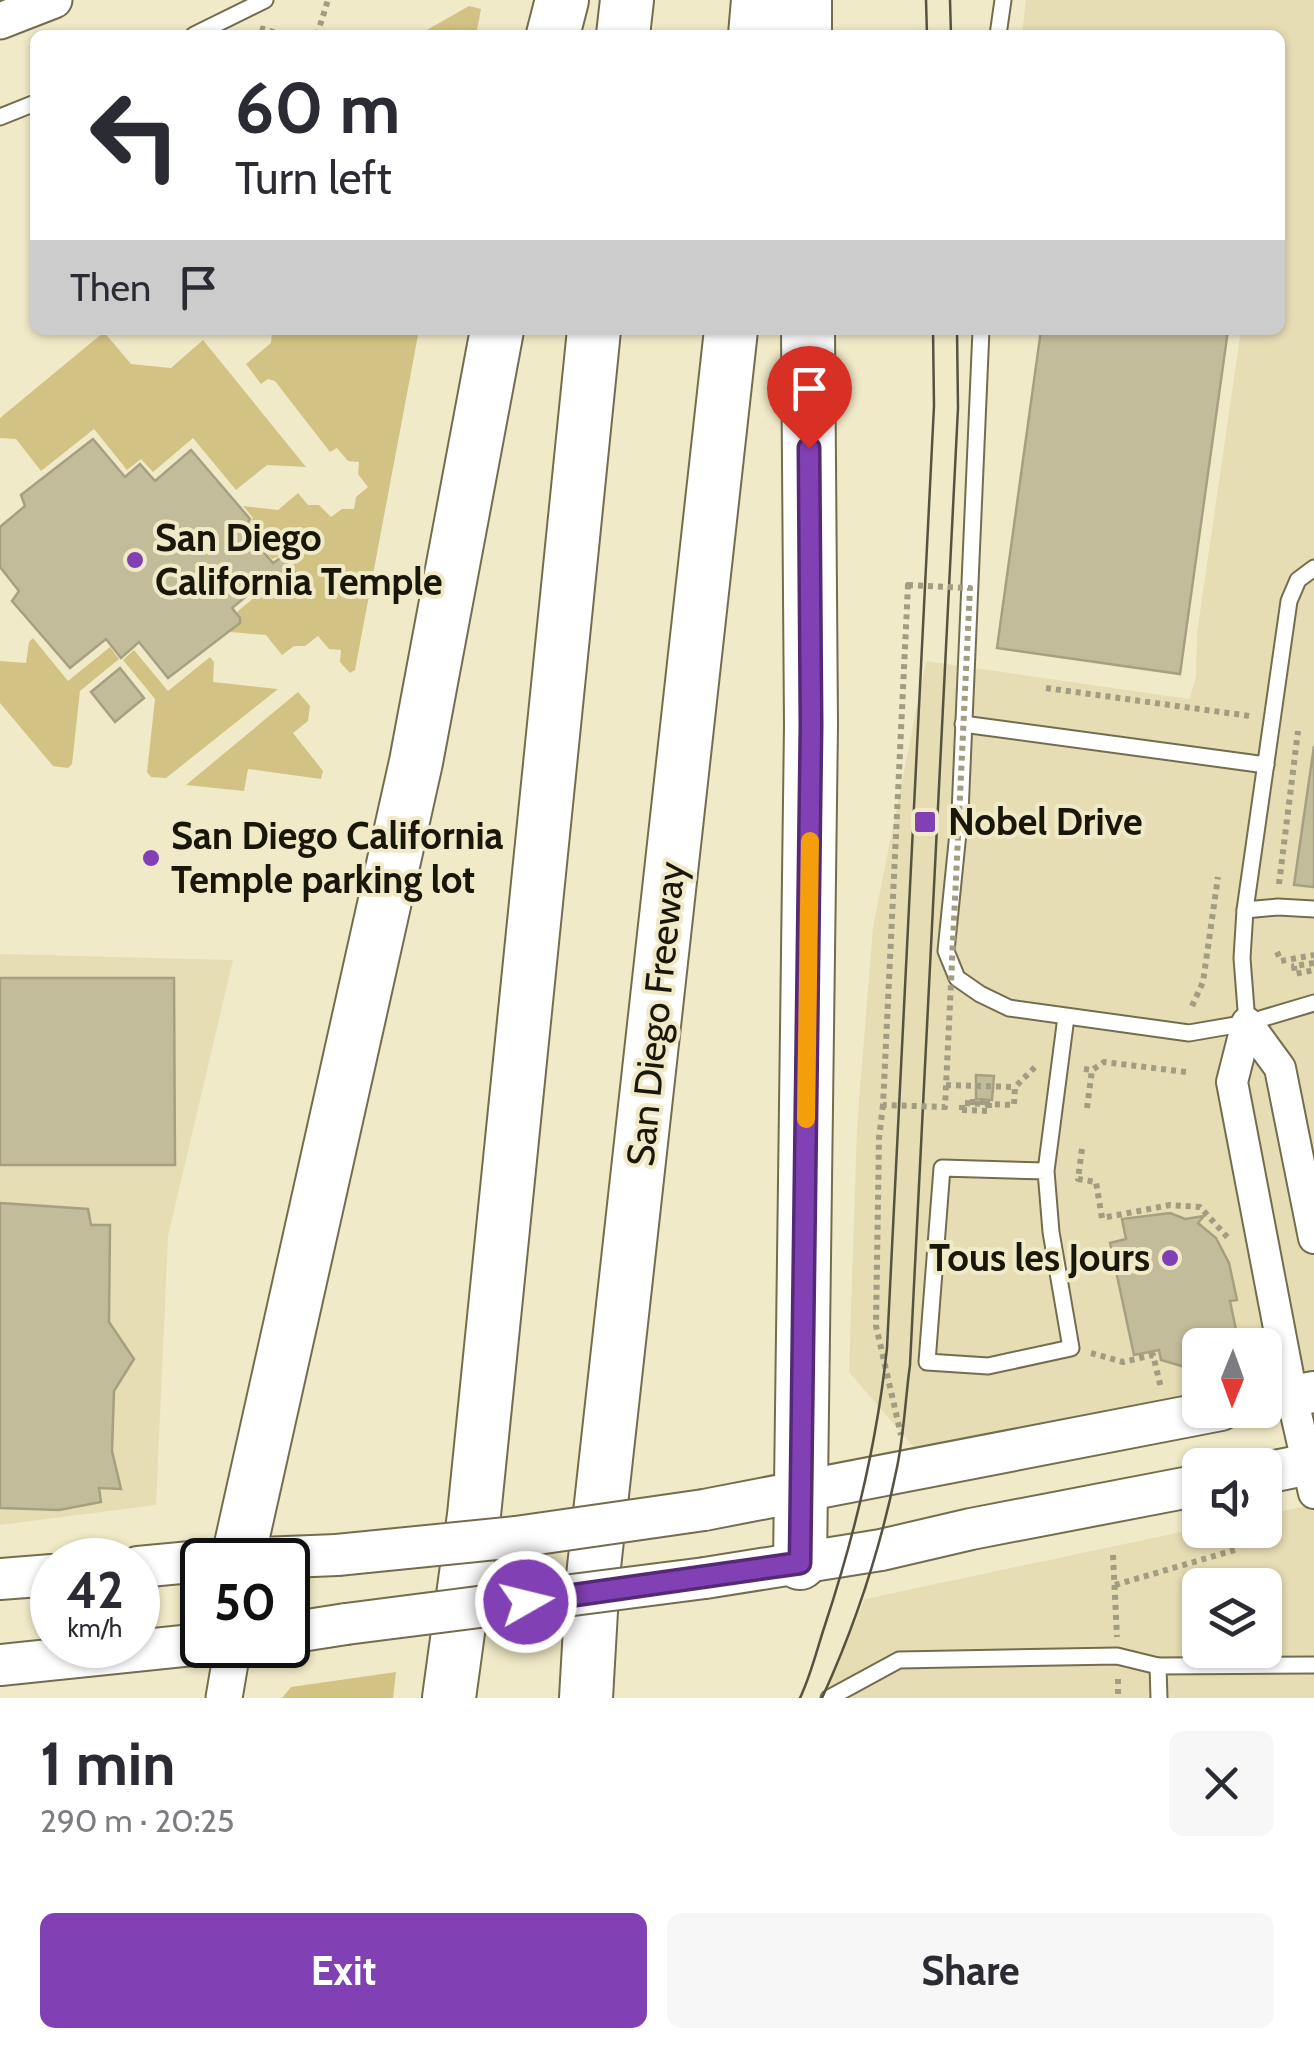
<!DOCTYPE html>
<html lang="en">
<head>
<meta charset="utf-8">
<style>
  :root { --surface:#fff; --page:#f7f7f7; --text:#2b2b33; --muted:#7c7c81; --accent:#8240b5 }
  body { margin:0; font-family:Cabin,sans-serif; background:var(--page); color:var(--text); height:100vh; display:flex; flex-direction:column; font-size:38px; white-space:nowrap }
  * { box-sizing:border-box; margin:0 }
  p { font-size:32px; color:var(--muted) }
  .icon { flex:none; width:55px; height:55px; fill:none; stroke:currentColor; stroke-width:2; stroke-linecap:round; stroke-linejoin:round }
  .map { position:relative; height:1698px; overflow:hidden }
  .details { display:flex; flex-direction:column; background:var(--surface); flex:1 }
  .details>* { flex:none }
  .top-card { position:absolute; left:30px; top:30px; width:1255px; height:305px; border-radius:15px; box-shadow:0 2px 8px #0004; background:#fff; color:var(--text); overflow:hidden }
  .needle { width:65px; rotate:181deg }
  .tools { position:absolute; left:1182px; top:1328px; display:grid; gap:20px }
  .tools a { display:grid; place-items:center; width:100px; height:100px; border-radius:15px; background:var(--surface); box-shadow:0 2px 8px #0004; font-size:50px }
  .speed { position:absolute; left:30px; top:1538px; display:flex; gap:20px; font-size:50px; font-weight:700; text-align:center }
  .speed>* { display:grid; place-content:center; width:130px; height:130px; border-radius:50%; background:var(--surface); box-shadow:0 2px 8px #0004; line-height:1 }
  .speed small { font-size:25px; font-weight:400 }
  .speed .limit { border:5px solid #111; border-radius:15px; background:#fff; color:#111 }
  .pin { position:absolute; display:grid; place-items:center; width:85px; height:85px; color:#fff; margin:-102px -42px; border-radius:50% 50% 50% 0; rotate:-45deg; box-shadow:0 0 10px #0007 }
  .pin .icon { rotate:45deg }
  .me { position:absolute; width:110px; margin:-55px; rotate:82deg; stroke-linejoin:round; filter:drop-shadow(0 0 8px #0008) }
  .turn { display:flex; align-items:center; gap:35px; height:210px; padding:0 40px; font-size:45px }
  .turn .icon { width:130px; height:130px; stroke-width:2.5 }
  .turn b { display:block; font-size:70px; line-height:85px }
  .then { display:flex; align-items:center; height:95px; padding:0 40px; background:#0003; gap:20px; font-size:38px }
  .round { display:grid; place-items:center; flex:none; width:105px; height:105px; border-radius:15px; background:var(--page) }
  .overview { display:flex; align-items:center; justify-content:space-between; height:170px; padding:0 40px }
  h1 { font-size:60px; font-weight:700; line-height:75px }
  .primary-button { display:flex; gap:20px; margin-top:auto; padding:20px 40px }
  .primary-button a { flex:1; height:115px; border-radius:15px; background:var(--accent); color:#fff; font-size:40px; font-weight:700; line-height:115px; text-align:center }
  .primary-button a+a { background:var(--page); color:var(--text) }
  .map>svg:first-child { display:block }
</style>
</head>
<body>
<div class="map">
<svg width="1314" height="1698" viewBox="0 0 1314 1698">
  <rect width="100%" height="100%" fill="#f1eac8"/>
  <!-- built -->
  <g fill="#e6ddb4" fill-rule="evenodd">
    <path d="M1026 0H1314V1382L1265 1392V1345H1200V1405L925 1460 849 1372 857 1127 873 927 926 661 1189 699 1196 677 1197 633 1241 330H1280V35H1022Z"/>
    <path d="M0 954 233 960 168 1236 156 1505 0 1525Z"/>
    <path d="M1314 1504V1698H823L865 1599 1200 1528 1265 1530V1515ZM1200 1585H1265V1650H1200Z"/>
  </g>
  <!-- green -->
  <g fill="#d2c384">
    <path d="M469 6 481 9 476 35H418Z"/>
    <path d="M272 330H419L355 670 350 673 340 662 341 650 329 649 318 636 305 646H294L282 655 266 635 230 632 241 622 237 612 270 584 279 591 296 578V571L283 555 272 559 246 529 253 518 243 506 278 510 298 493 308 505H319L331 517 342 509H354L356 497 368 487 358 474 359 462 348 461 337 448 330 452 275 381 268 379 261 384 246 364 271 343Z"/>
    <path d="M104 332 131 364 171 368 203 340 306 467 267 465 236 490 193 438 153 472 141 459 127 470 94 429 41 471 16 439 0 438V418Z"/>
    <path d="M33 638 68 681 110 647 119 659 80 691 72 764 68 768 53 766 0 703V661L26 663 29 642Z"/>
    <path d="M134 650 168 691 210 657 214 662 213 682 278 689 166 778 151 777 147 772 155 699 123 660Z"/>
    <path d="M298 692 310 706 308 721 293 733 323 771 321 779 248 769 244 791 186 785Z"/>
    <path d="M396 1672 393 1698H282L291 1687Z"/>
  </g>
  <!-- building -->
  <g fill="#c3bc9b" stroke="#a7a080" stroke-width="2.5">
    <path d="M1041 330H1228L1180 674 997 648Z"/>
    <path d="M93 439 125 477 140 464 155 481 191 450 250 519 244 529 273 563 282 557 295 572 294 578 279 590 267 579 232 608 240 618V623L168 678 139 642 121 658 106 639 70 668 12 601 19 591 0 567V527L25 506 21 495Z"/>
    <path d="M120 668 144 698 115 722 91 692Z"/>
    <path d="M1314 746V887L1294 885Z"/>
    <path d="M0 978H174L175 1165H0Z"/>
    <path d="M976 1075 994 1076 992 1100 976 1099Z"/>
    <path d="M0 1203 88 1209 91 1225H110L109 1322 134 1359 114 1391 112 1451 121 1489 99 1488 101 1502 59 1510 0 1508Z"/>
    <path d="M1170 1213 1185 1219 1204 1216 1198 1223 1216 1238 1229 1263 1237 1300 1230 1301 1239 1344 1200 1345V1367H1185L1161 1360 1159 1350 1134 1355 1110 1243 1126 1239 1122 1219Z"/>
  </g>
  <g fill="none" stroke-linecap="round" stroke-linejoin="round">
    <!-- service casing -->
    <g stroke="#736d4f" stroke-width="19">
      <g id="service">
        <path d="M194 35 265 0"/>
        <path d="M998 35 1003 0"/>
        <path d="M0 117 35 103"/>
        <path d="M981 330 960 813 946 951 957 978 980 994 1009 1008 1189 1033 1247 1023 1314 1003"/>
        <path d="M963 724 1266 765"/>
        <path d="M1245 910 1278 907 1314 909"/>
        <path d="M1247 1023 1242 958 1245 910 1289 601 1298 580 1314 568"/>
        <path d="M1046 1171 942 1168 927 1362 988 1366 1071 1348 1051 1232 1046 1171 1066 1017"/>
        <path d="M829 1698 899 1660 1117 1656 1158 1666"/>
        <path d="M1159 1698 1158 1666 1314 1665"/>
      </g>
    </g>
    <!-- minor casing -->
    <g stroke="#736d4f" stroke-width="34">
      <g id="minor">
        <path d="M1247 1023 1232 1082 1292 1396 1314 1493"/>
        <path d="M1247 1023 1280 1068 1314 1238"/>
      </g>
    </g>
    <!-- tertiary casing -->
    <g stroke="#736d4f" stroke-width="39">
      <g id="tertiary">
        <path d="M0 21 54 0"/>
        <path d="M224 1698 233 1645"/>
      </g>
    </g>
    <!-- secondary casing -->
    <g stroke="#736d4f" stroke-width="44">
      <g id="secondary">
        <path d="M1265 1401 1314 1392"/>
        <path d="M1265 1473 1314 1463"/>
        <path d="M704 1510 1221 1410"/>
        <path d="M214 1560 337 1555"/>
        <path d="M138 1567 202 1561"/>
        <path d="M705 1578 881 1550 971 1529 1200 1485"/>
        <path d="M0 1579 52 1575"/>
        <path d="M288 1633 346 1624"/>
        <path d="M0 1665 202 1644"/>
      </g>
    </g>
    <!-- motorway casing -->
    <g stroke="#736d4f" stroke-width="56">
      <g id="motorway">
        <path d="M805 0V35"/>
        <path d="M553 35 562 0"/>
        <path d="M623 35 627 0"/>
        <path d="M755 35 758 0"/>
        <path d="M238 1558 416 762 497 330"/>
        <path d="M800 1563 811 725 808 330"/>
        <path d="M449 1698 474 1515 594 330"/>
        <path d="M586 1698 593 1576 731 330"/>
      </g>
    </g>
    <!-- path -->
    <g stroke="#a29c82" stroke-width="6" stroke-dasharray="5 5" stroke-linecap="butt">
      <path d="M260 28 283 35"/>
      <path d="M317 35 328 0"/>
      <path d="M1046 688 1250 716"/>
      <path d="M1279 884 1298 731"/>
      <path d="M1277 952 1281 961 1314 955"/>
      <path d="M1314 963 1294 966 1295 974 1314 970"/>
      <path d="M1192 1006 1203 982 1218 877"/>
      <path d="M1084 1069 1092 1070 1104 1062 1186 1072"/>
      <path d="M946 1085 1015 1087"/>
      <path d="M883 1105 879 1138 876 1326 901 1435"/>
      <path d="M1087 1108 1092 1070"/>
      <path d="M962 1110V1103L1014 1105 1015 1087 1037 1065"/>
      <path d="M1082 1149 1078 1179 1096 1182 1102 1218 1170 1205 1200 1207 1230 1240"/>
      <path d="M1091 1353 1123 1362 1153 1355 1161 1388"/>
      <path d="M1113 1555 1117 1637"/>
      <path d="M1115 1585 1238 1549 1235 1530"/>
      <path d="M1118 1679V1698"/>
    </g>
    <!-- service -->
    <use href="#service" stroke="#fff" stroke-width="15"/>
    <!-- minor -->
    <use href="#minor" stroke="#fff" stroke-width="30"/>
    <!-- tertiary -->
    <use href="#tertiary" stroke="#fff" stroke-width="35"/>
    <!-- secondary -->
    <use href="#secondary" stroke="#fff" stroke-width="40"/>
    <!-- motorway -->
    <use href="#motorway" stroke="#fff" stroke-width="52"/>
    <!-- tram -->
    <g stroke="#565240" stroke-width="2.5">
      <path d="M926 0 927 35"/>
      <path d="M950 0 951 35"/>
      <path d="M800 1698C811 1675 817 1649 825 1625 855 1534 877 1443 887 1348L934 406 933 330"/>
      <path d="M822 1698C855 1626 880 1550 896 1472 904 1437 905 1401 910 1365L958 408 957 330"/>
    </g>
    <!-- secondary-bridge casing -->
    <g stroke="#736d4f" stroke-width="44" stroke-linecap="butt">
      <g id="secondary-bridge">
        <path d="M337 1555 516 1537 704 1510"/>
        <path d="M346 1624 705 1578"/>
      </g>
    </g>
    <!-- path-bridge -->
    <g stroke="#a29c82" stroke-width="6" stroke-dasharray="5 5" stroke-linecap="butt">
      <path d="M908 585 970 588 945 1107 883 1105Z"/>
      <path d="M962 1110 989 1111V1102H965"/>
    </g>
    <!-- secondary-bridge -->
    <use href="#secondary-bridge" stroke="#fff" stroke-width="40"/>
  </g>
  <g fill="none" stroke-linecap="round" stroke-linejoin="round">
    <!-- route casing -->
    <g stroke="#542a76" stroke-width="25">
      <path id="route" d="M526 1602 800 1563 811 725 809 448"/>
    </g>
    <!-- route -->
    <use href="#route" stroke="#8240b5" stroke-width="18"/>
    <!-- slow -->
    <path stroke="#f59e0b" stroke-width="18" d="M806 1119 810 841"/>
  </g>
  <!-- markers -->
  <g fill="#8240b5" stroke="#f1eac8" stroke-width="4">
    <circle cx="135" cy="560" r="10"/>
    <rect x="913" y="810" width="24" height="24" rx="5"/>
    <circle cx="151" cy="858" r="10"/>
    <circle cx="1170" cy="1258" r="10"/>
  </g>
  <g text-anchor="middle" stroke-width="8" stroke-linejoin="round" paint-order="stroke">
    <!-- poi labels -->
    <g font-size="38" font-weight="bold" fill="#19160a" stroke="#f1eac8" text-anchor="start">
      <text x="155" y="551">San Diego<tspan x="155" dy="44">California Temple</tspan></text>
      <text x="948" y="835">Nobel Drive</text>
      <text x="171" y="849">San Diego California<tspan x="171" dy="44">Temple parking lot</tspan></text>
      <text x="1150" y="1271" text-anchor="end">Tous les Jours</text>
    </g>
    <!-- street labels -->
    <g font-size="38" fill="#19160a" stroke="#f1eac8">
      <text transform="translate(656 1014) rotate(-84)" y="13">San Diego Freeway</text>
    </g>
  </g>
</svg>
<div class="tools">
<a><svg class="needle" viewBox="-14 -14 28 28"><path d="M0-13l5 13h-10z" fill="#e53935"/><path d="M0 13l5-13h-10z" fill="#7c7c81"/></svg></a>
<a><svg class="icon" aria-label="sound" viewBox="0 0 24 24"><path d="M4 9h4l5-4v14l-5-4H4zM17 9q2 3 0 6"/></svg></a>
<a><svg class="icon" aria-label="layers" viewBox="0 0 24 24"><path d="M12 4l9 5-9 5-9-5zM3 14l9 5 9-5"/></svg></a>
</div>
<div class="speed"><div>42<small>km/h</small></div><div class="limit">50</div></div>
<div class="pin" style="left:809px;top:448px;background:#d93025"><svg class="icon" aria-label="arrive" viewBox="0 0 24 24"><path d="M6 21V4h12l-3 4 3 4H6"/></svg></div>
<svg class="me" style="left:526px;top:1602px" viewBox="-20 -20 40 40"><circle r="17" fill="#8240b5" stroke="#fff" stroke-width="3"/><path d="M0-11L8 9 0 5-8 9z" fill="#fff"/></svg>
<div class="top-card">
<div class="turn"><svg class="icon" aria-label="left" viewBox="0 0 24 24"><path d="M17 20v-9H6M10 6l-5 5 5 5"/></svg><div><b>60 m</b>Turn left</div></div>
<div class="then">Then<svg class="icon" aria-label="arrive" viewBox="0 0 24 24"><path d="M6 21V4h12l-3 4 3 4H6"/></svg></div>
</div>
</div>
<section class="details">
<div class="overview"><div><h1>1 min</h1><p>290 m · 20:25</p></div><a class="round"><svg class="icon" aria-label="close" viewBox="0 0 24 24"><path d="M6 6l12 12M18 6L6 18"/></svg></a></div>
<div class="primary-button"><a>Exit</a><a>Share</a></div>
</section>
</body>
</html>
